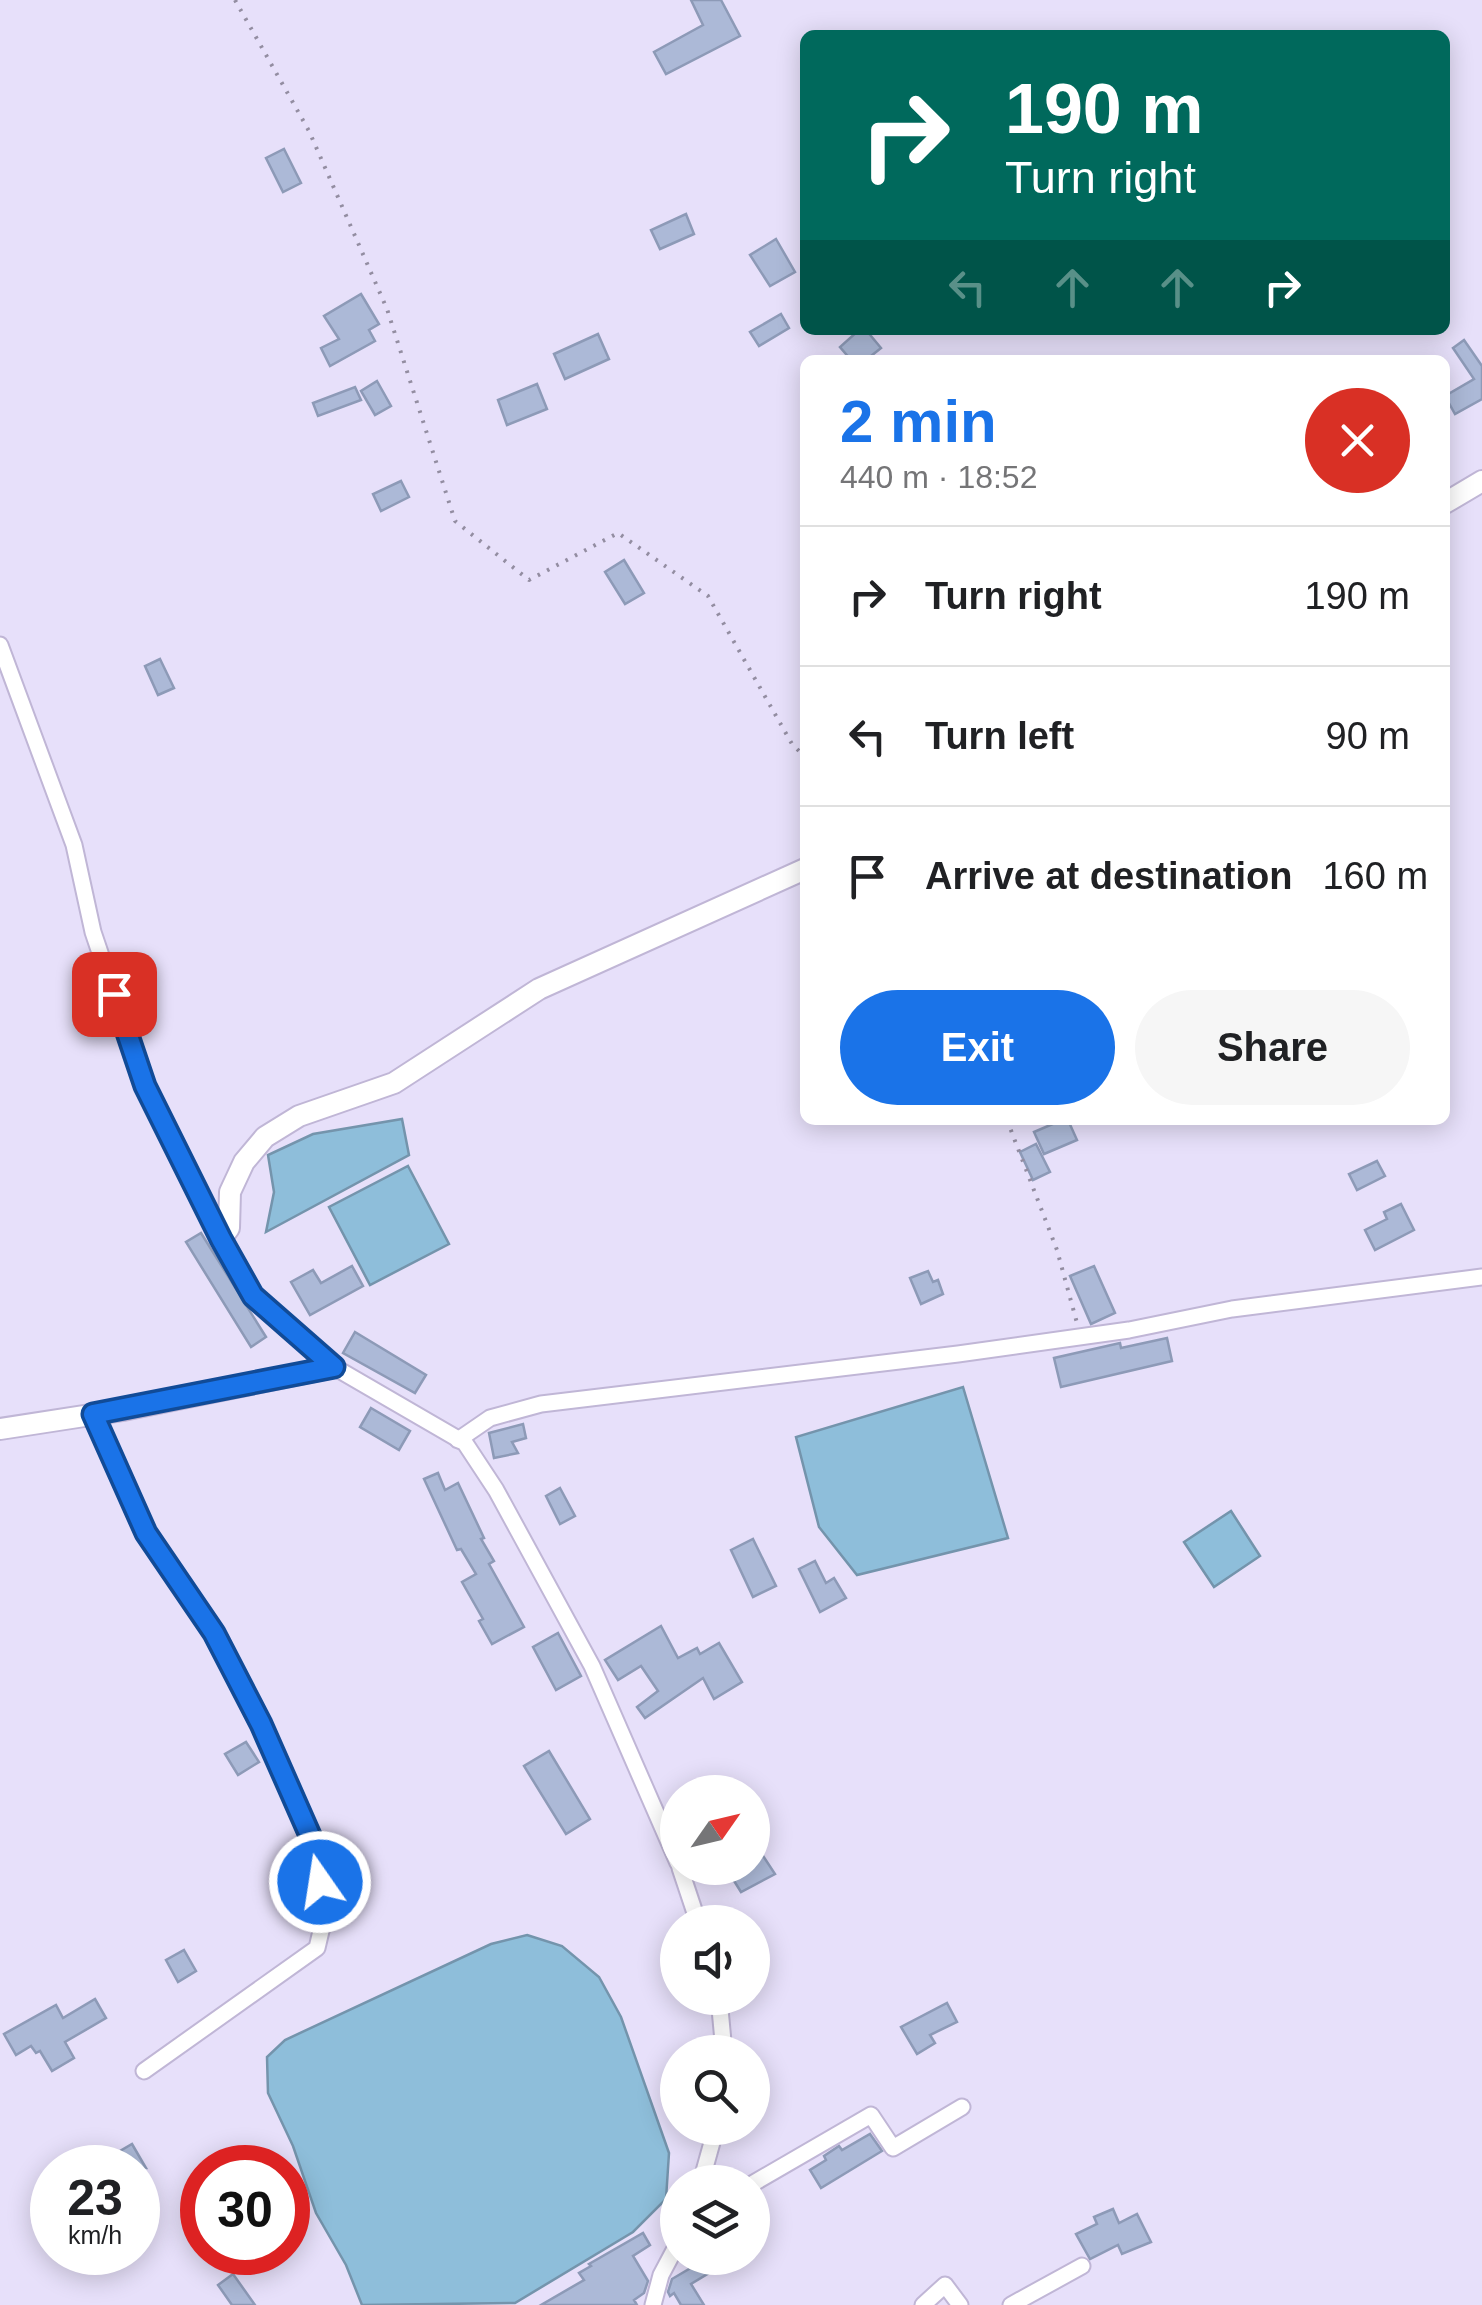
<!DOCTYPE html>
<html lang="en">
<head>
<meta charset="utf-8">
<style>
  :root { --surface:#fff; --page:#f6f6f6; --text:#202124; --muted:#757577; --line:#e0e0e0; --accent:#1a73e8 }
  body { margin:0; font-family:Arial,sans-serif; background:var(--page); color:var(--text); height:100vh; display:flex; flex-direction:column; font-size:38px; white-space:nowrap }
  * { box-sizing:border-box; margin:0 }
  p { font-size:32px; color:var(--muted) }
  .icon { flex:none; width:55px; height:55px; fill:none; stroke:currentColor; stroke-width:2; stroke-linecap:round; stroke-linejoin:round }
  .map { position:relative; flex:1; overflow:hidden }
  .details { position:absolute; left:800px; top:355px; width:650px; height:770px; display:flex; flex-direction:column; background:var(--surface); border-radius:15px; box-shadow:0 5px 25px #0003 }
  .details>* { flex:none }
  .top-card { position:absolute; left:800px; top:30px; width:650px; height:305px; border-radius:15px; box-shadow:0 5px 25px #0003; background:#00695c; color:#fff; overflow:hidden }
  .needle { width:65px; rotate:56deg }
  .tools { position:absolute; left:660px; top:1775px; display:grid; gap:20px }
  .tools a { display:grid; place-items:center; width:110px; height:110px; border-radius:50%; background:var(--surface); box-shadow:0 5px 25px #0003; font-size:50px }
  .speed { position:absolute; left:30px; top:2145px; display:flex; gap:20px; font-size:50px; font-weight:700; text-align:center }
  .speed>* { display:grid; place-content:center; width:130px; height:130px; border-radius:50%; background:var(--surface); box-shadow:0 5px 25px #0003; line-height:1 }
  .speed small { font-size:25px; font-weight:400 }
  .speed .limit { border:15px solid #d22; background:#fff; color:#111 }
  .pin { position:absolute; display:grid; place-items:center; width:85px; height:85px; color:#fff; margin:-42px; border-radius:20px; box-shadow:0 5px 15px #0006 }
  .me { position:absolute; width:110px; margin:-55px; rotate:347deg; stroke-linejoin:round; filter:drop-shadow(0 0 8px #0008) }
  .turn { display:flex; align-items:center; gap:35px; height:210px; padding:0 40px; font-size:45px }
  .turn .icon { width:130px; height:130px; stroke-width:2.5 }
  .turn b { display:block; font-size:70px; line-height:85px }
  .lanes { display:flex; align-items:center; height:95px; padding:0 40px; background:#0003; justify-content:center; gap:50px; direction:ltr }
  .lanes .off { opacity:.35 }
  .round { display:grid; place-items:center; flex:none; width:105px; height:105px; border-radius:52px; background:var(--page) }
  .overview { display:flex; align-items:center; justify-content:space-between; height:170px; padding:0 40px }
  h1 { font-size:60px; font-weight:600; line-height:75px; color:var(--accent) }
  .primary-button { display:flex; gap:20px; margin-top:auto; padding:20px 40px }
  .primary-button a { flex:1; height:115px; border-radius:60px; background:var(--accent); color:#fff; font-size:40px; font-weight:600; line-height:115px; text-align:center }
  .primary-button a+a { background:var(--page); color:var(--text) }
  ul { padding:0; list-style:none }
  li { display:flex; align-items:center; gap:30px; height:140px; padding:0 40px; border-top:2px solid var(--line) }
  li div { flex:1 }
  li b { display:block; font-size:38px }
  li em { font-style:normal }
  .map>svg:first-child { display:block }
</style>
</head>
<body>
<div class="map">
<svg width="1482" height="2305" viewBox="0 0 1482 2305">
  <rect width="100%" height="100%" fill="#e7e0fa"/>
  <!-- water -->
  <g fill="#8ebeda" stroke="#7494ac" stroke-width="2.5">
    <path d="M402 1119 409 1155 266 1232 274 1192 268 1155 313 1134Z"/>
    <path d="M408 1166 449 1244 370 1285 329 1207Z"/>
    <path d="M963 1387 1008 1538 857 1575 819 1527 796 1437Z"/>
    <path d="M1231 1511 1260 1556 1214 1587 1184 1542Z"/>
    <path d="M527 1935 562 1946 599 1977 621 2017 669 2153 666 2199 633 2232 515 2303 362 2305 346 2265 316 2213 293 2146 268 2093 267 2057 285 2040 491 1944Z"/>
  </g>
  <!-- building -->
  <g fill="#acb9d7" stroke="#8d9ab7" stroke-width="2.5">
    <path d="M691 0H721L740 36 666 74 654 52 703 25Z"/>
    <path d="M284 149 301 183 283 192 266 158Z"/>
    <path d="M686 214 694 234 660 249 651 230Z"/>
    <path d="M776 239 795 272 770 286 750 255Z"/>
    <path d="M361 294 379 324 369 330 375 341 330 366 321 348 339 339 324 316Z"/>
    <path d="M781 314 789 328 759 346 750 332Z"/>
    <path d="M859 330H866L881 348 866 360H851L840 347Z"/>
    <path d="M598 334 609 359 565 379 554 354Z"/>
    <path d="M1464 340 1482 366V399L1455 414 1445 396 1474 379 1453 348Z"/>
    <path d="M377 381 391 406 375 415 361 391Z"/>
    <path d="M537 384 547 409 507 425 498 400Z"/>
    <path d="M355 387 361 400 318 416 313 403Z"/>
    <path d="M401 481 409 497 381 511 373 494Z"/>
    <path d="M624 560 644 593 625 604 605 572Z"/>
    <path d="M160 659 174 688 158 695 145 666Z"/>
    <path d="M1062 1120H1068L1077 1140 1044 1154 1034 1132Z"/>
    <path d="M1036 1144 1050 1172 1033 1180 1020 1152Z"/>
    <path d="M1377 1161 1385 1176 1357 1190 1349 1174Z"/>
    <path d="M1401 1204 1414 1230 1375 1250 1365 1230 1387 1219 1384 1212Z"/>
    <path d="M201 1233 266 1337 251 1347 186 1242Z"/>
    <path d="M352 1266 363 1286 310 1315 291 1282 313 1270 321 1283Z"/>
    <path d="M1094 1266 1115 1313 1091 1324 1070 1276Z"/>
    <path d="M928 1271 933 1282 938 1280 943 1294 921 1304 910 1278Z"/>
    <path d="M355 1332 426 1375 415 1393 343 1353Z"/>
    <path d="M1167 1338 1172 1361 1061 1387 1054 1358 1120 1343 1121 1348Z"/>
    <path d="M371 1408 410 1431 399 1450 360 1427Z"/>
    <path d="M523 1424 526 1438 512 1442 518 1453 494 1458 489 1433Z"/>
    <path d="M438 1473 445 1490 458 1483 484 1538 481 1539 494 1561 489 1564 524 1627 492 1644 479 1621 483 1619 462 1582 476 1574 461 1549 457 1550 424 1479Z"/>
    <path d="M560 1488 575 1516 560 1524 546 1496Z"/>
    <path d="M753 1539 776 1586 753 1597 731 1550Z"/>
    <path d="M815 1561 826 1583 834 1578 846 1598 820 1612 799 1569Z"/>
    <path d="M661 1626 678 1658 697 1648 700 1654 719 1643 742 1682 714 1699 703 1678 645 1718 637 1707 658 1691 641 1666 618 1680 605 1660Z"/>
    <path d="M558 1633 581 1676 556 1690 533 1647Z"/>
    <path d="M246 1742 259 1762 238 1775 225 1754Z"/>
    <path d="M549 1751 590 1819 566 1834 524 1766Z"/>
    <path d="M752 1839 775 1874 741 1892 726 1868H752Z"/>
    <path d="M184 1950 196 1971 178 1982 166 1960Z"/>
    <path d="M95 1999 106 2018 65 2042 74 2058 52 2071 40 2051 36 2053 31 2046 16 2055 4 2034 56 2005 63 2018Z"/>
    <path d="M947 2003 957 2022 930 2035 935 2043 917 2054 901 2027Z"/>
    <path d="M870 2134 882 2151 821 2188 810 2170 826 2160 824 2156 839 2146 842 2150Z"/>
    <path d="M132 2144 146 2168H91Z"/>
    <path d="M1113 2209 1119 2223 1137 2214 1151 2242 1122 2254 1118 2245 1090 2259 1076 2234 1097 2224 1094 2217Z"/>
    <path d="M643 2233 650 2245 633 2256 648 2281 644 2293 634 2300 637 2305H541L584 2280 579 2273 591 2266 589 2264Z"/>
    <path d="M689 2258H707L714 2270 691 2284 704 2305H681L674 2293 670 2296 668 2292 672 2279 694 2266Z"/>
    <path d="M233 2274 255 2305H232L218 2285Z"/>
  </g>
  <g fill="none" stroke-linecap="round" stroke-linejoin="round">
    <!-- minor casing -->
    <g stroke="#c0b6d6" stroke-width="19">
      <g id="minor">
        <path d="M0 645 74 845 93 932 145 1086 221 1239 253 1296 284 1327 334 1367 465 1443 496 1490 592 1666 678 1863"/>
        <path d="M93 1413 146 1533 214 1633 261 1724 316 1849 325 1914 317 1948 144 2071"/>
        <path d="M458 1440 490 1418 541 1404 958 1354 1129 1330 1232 1309 1482 1277"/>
        <path d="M680 1868 698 1922"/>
        <path d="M719 1998 724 2052"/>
        <path d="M701 2182 716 2128"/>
        <path d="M752 2184 871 2115 893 2148 962 2107"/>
        <path d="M653 2305 661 2275 678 2243"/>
        <path d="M923 2305 945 2285 960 2305"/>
        <path d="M1011 2305 1082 2266"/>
      </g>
    </g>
    <!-- tertiary casing -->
    <g stroke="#c0b6d6" stroke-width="24">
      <g id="tertiary">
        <path d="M1445 503 1482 481"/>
        <path d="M221 1239 229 1228 230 1192 244 1162 265 1137 299 1116 394 1083 539 989 805 869"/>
        <path d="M0 1429 123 1410 334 1367"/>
      </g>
    </g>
    <!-- path -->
    <g stroke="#938da1" stroke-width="4" stroke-dasharray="2.5 8" stroke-linecap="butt">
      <path d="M235 0 309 131 387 309 455 521 529 580 618 533 708 596 792 744 805 757"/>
      <path d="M1007 1120 1057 1250 1077 1323"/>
    </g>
    <!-- minor -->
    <use href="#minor" stroke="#fff" stroke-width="15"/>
    <!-- tertiary -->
    <use href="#tertiary" stroke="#fff" stroke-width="20"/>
  </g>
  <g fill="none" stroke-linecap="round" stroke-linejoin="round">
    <!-- route casing -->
    <g stroke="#114b97" stroke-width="25">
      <path id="route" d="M114 994 145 1086 221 1239 253 1296 334 1367 93 1414 146 1533 214 1633 261 1724 316 1849 320 1882"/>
    </g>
    <!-- route -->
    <use href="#route" stroke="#1a73e8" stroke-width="18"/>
  </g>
</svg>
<div class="tools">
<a><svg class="needle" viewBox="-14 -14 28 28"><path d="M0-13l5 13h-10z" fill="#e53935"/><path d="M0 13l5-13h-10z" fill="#757577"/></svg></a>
<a><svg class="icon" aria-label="sound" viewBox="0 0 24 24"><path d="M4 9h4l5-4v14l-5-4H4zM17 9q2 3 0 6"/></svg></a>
<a><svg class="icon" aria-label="search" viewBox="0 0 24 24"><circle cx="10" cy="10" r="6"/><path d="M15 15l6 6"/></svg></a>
<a><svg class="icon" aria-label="layers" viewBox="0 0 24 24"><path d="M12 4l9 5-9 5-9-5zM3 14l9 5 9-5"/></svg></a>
</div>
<div class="speed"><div>23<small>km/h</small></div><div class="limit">30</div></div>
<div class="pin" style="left:114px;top:994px;background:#d93025"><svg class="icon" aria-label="arrive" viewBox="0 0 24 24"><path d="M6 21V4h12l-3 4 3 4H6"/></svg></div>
<svg class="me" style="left:320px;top:1882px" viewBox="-20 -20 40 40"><circle r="17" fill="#1a73e8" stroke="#fff" stroke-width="3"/><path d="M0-11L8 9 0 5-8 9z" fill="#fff"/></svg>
<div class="top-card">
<div class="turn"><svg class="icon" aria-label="right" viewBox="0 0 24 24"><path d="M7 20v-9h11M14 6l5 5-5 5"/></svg><div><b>190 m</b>Turn right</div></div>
<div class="lanes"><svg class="icon off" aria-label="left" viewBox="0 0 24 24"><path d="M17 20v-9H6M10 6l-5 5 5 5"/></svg><svg class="icon off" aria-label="ahead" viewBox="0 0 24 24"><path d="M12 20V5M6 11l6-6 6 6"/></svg><svg class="icon off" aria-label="ahead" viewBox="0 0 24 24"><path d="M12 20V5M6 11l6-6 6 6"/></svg><svg class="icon" aria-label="right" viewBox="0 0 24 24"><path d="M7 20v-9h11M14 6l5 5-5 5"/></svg></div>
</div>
<section class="details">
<div class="overview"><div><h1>2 min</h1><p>440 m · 18:52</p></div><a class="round" style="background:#d93025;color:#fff"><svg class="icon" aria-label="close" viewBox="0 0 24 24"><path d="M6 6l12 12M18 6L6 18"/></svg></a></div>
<ul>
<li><svg class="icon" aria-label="right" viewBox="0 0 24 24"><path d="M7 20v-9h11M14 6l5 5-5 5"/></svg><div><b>Turn right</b></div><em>190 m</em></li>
<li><svg class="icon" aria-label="left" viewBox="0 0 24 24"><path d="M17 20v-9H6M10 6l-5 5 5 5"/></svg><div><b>Turn left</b></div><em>90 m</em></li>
<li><svg class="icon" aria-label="arrive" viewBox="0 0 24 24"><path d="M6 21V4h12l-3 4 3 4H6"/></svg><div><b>Arrive at destination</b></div><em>160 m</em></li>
</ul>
<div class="primary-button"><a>Exit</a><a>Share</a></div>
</section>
</div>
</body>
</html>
